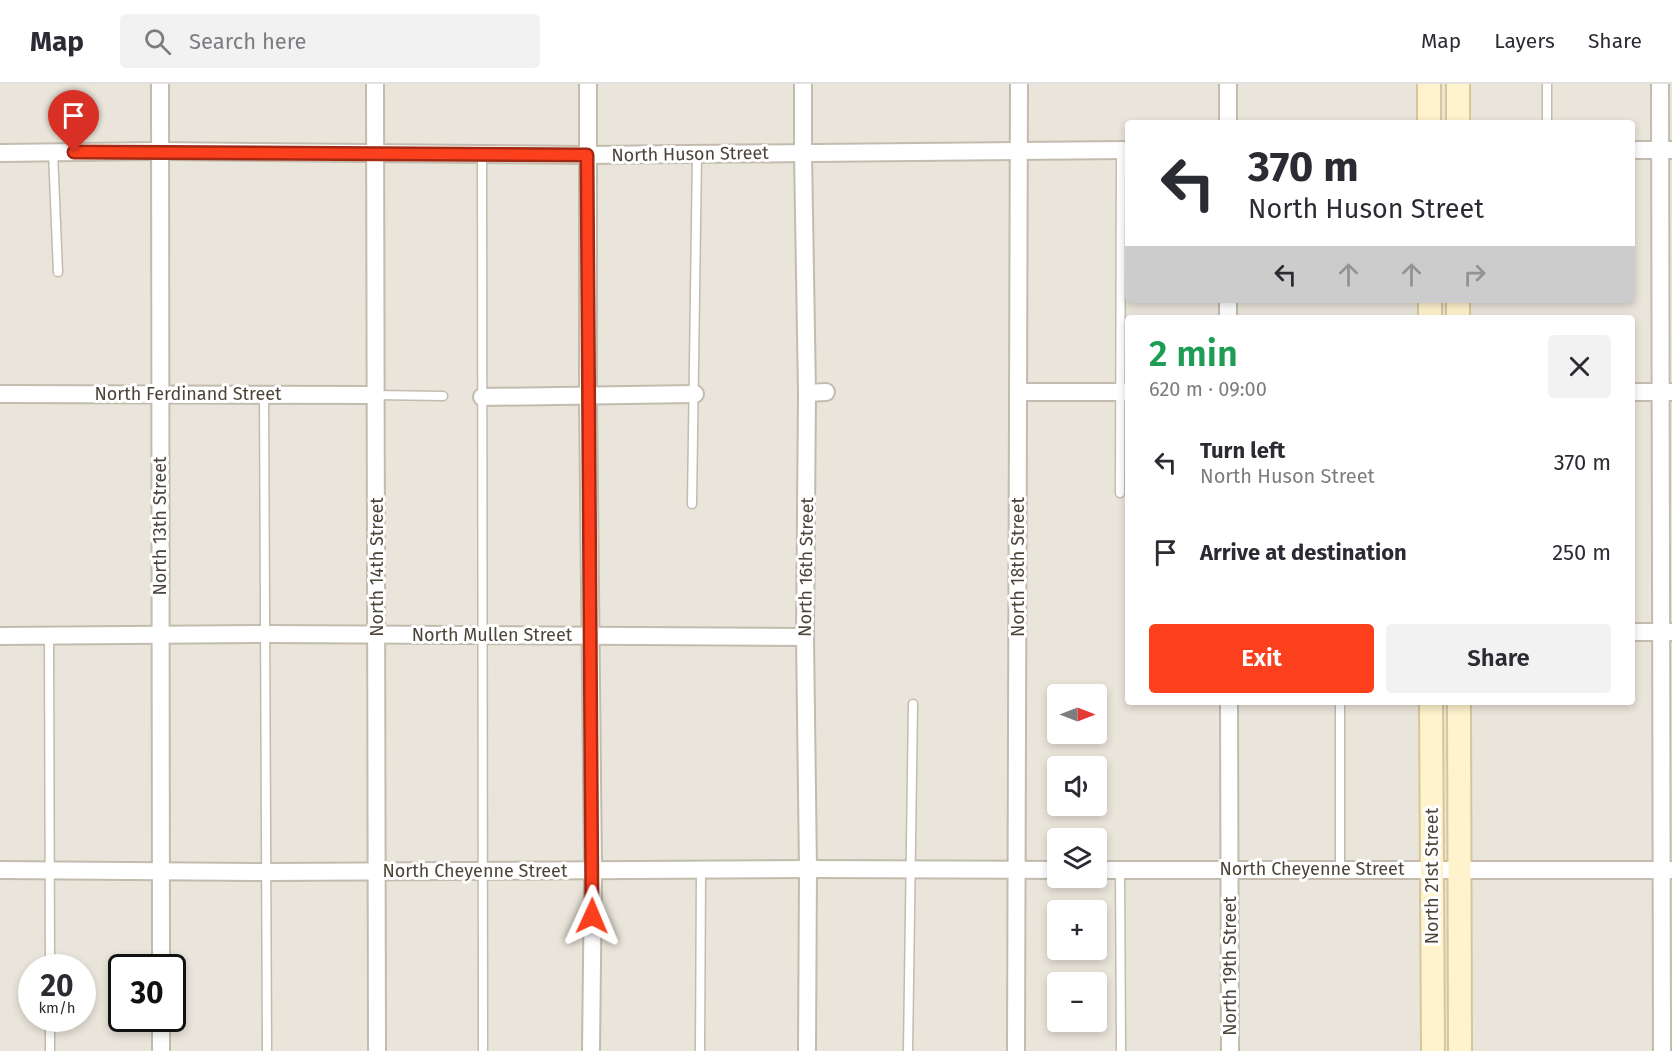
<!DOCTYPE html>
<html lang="en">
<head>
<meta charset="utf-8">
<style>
  :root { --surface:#fff; --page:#f2f2f3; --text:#2b2b33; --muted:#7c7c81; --line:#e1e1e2; --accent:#fc3f1d }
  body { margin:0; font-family:"Fira Sans",sans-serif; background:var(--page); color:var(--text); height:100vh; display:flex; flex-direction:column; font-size:22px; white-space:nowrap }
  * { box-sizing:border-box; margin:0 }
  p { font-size:20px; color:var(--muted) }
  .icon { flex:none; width:33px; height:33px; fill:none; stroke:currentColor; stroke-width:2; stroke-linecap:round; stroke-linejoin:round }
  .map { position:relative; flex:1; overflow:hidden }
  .details { position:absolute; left:1125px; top:231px; width:510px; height:390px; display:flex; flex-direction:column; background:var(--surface); border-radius:6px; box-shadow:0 3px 9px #0003 }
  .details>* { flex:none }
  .top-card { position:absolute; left:1125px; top:36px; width:510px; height:183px; border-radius:6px; box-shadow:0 3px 9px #0003; background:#fff; color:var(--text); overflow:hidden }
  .needle { width:39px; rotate:90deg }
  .buttons { position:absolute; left:1047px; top:600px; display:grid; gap:12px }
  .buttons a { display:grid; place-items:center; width:60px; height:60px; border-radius:6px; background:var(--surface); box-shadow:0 3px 9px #0003; font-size:30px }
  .speed { position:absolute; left:18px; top:870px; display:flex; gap:12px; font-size:30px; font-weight:700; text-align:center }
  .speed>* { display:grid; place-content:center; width:78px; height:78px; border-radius:50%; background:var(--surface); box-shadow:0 3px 9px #0003; line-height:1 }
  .speed small { font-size:15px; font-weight:400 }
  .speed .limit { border:3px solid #111; border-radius:9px; background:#fff; color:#111 }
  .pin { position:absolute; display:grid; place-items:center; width:51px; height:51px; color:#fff; margin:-62px -26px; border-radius:50% 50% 50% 0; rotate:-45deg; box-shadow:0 0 6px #0007 }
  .pin .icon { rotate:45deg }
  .me { position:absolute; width:66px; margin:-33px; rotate:1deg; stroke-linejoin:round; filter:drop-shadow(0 0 4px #0008) }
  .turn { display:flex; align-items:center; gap:21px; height:126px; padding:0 24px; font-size:27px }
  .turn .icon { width:78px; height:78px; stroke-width:2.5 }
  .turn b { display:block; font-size:42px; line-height:51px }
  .lanes { display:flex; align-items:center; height:57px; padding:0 24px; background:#0003; justify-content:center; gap:30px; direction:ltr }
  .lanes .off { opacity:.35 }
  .round { display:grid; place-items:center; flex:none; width:63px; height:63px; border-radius:6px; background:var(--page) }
  .head { display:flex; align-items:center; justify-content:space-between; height:102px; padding:0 24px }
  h1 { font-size:36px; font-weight:600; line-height:45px; color:#1e9e55 }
  .button { display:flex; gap:12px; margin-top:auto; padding:12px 24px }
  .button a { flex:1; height:69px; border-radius:6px; background:var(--accent); color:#fff; font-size:24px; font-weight:600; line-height:69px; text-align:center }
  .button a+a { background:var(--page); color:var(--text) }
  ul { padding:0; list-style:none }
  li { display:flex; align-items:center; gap:18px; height:90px; padding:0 24px }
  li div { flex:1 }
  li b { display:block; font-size:22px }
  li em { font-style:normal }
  header { display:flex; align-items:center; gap:36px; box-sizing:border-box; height:84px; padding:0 30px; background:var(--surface); border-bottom:2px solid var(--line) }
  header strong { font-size:28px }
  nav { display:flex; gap:33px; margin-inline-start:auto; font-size:21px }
  .search { width:420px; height:54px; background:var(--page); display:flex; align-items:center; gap:15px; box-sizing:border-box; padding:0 21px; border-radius:6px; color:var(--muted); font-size:22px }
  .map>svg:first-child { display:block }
</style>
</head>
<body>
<header>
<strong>Map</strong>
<div class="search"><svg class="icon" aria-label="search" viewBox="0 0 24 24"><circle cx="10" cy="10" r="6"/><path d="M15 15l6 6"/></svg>Search here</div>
<nav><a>Map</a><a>Layers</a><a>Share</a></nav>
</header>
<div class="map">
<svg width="1672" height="967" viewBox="0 0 1672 967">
  <rect width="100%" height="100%" fill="#f6f3ec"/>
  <!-- residential -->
  <g fill="#eae5da" fill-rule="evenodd">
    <path d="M0 0H1019L1018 967H0ZM32 884H82V934H32ZM122 884H172V934H122Z"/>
    <path d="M1021 0H1672V967H1025ZM1128 39H1632V216H1128ZM1128 234H1632V618H1128ZM1058 610H1096V650H1058ZM1058 682H1096V722H1058ZM1058 754H1096V794H1058ZM1058 826H1096V866H1058ZM1058 898H1096V938H1058Z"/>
  </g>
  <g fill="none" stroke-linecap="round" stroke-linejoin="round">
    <!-- lane casing -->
    <g stroke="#c2bbae" stroke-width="11">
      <g id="lane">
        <path d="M1547 39V0"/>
        <path d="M53 68 58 188"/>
        <path d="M482 70 483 967"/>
        <path d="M264 310 267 967"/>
        <path d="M375 311 443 312"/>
        <path d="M1120 409 1121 66"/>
        <path d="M692 420 697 70"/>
        <path d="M49 551 50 884"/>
        <path d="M1340 785V618"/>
        <path d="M1120 786 1121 967"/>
        <path d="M50 934V967"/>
        <path d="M700 967 701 786"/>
        <path d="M908 967 913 620"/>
      </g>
    </g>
    <!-- street casing -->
    <g stroke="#c2bbae" stroke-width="20">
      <g id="street">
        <path d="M160 0 161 884"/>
        <path d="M375 0 377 967"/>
        <path d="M588 0V312L593 787 591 967"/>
        <path d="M803 0V69L807 309 805 553 808 785 807 967"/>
        <path d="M1660 0 1662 967"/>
        <path d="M1228 39V0"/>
        <path d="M1632 66H1672"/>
        <path d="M0 69 160 67 587 71 1128 66"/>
        <path d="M1228 216V234"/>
        <path d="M1018 308H1128"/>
        <path d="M1632 308H1672"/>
        <path d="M807 309 826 308"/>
        <path d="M0 310 375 311"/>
        <path d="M482 313 695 310"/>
        <path d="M1632 548H1671"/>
        <path d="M0 552 265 550 805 553"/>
        <path d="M1229 618 1230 967"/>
        <path d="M0 786 266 788 808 785 1058 786"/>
        <path d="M1096 786H1671"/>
        <path d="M161 934V967"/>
        <path d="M1016 967 1019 0"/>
      </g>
    </g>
    <!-- secondary casing -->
    <g stroke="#d6c79b" stroke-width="26">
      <g id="secondary">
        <path d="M1458 0V39"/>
        <path d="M1429 39V0"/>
        <path d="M1430 216V234"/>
        <path d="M1458 216V234"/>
        <path d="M1431 618 1433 967"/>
        <path d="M1459 618 1460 967"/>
      </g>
    </g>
    <!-- lane -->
    <use href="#lane" stroke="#fff" stroke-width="8"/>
    <!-- street -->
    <use href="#street" stroke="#fff" stroke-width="16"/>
    <!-- secondary -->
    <use href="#secondary" stroke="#fff3cd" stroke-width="22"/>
  </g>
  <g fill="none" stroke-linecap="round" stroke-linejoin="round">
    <!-- route casing -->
    <g stroke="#a42913" stroke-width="15">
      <path id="route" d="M74 68 587 71 592 832"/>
    </g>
    <!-- route -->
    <use href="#route" stroke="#fc3f1d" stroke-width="10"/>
  </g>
  <g text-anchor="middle" stroke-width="6" stroke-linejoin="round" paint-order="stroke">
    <!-- street labels -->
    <g font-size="18" fill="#4b4439" stroke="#fff">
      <text transform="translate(690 70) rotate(-1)" y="6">North Huson Street</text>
      <text x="188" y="316">North Ferdinand Street</text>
      <text transform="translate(160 442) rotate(-90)" y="6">North 13th Street</text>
      <text transform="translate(377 483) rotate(-90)" y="6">North 14th Street</text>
      <text transform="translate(806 483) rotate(-89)" y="6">North 16th Street</text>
      <text transform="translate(1018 483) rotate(-90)" y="6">North 18th Street</text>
      <text x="492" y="557">North Mullen Street</text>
      <text x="1312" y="791">North Cheyenne Street</text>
      <text x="475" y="793">North Cheyenne Street</text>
      <text transform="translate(1432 792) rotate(-90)" y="6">North 21st Street</text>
      <text transform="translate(1230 882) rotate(-90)" y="6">North 19th Street</text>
    </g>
  </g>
</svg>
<div class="buttons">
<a><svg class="needle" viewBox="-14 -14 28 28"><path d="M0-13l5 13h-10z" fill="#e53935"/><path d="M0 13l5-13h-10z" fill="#7c7c81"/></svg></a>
<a><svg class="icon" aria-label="sound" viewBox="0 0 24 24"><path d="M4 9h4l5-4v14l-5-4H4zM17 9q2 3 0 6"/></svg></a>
<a><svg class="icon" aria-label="layers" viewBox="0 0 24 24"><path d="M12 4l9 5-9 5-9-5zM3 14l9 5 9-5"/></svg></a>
<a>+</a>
<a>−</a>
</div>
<div class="speed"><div>20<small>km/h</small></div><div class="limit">30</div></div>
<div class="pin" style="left:74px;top:68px;background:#d93025"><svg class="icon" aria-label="arrive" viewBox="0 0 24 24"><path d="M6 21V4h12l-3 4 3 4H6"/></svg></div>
<svg class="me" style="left:592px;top:832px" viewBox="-20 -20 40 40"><path d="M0-17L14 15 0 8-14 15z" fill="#fc3f1d" stroke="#fff" stroke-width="4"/></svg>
<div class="top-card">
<div class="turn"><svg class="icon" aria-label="left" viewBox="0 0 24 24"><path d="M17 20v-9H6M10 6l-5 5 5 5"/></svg><div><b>370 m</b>North Huson Street</div></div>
<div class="lanes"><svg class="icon" aria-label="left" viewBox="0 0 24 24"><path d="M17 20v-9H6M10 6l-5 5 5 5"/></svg><svg class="icon off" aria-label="ahead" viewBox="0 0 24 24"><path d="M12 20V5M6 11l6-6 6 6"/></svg><svg class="icon off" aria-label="ahead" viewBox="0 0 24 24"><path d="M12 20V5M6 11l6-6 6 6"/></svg><svg class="icon off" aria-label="right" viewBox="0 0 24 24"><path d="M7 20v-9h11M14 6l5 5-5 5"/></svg></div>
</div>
<section class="details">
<div class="head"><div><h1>2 min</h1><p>620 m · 09:00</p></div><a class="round"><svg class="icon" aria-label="close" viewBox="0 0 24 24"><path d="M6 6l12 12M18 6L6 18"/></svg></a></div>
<ul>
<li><svg class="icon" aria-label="left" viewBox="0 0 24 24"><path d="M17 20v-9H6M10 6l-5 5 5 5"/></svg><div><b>Turn left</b><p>North Huson Street</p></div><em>370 m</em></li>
<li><svg class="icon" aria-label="arrive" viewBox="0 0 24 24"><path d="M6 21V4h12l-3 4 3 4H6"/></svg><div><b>Arrive at destination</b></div><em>250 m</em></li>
</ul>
<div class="button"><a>Exit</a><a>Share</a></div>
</section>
</div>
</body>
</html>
